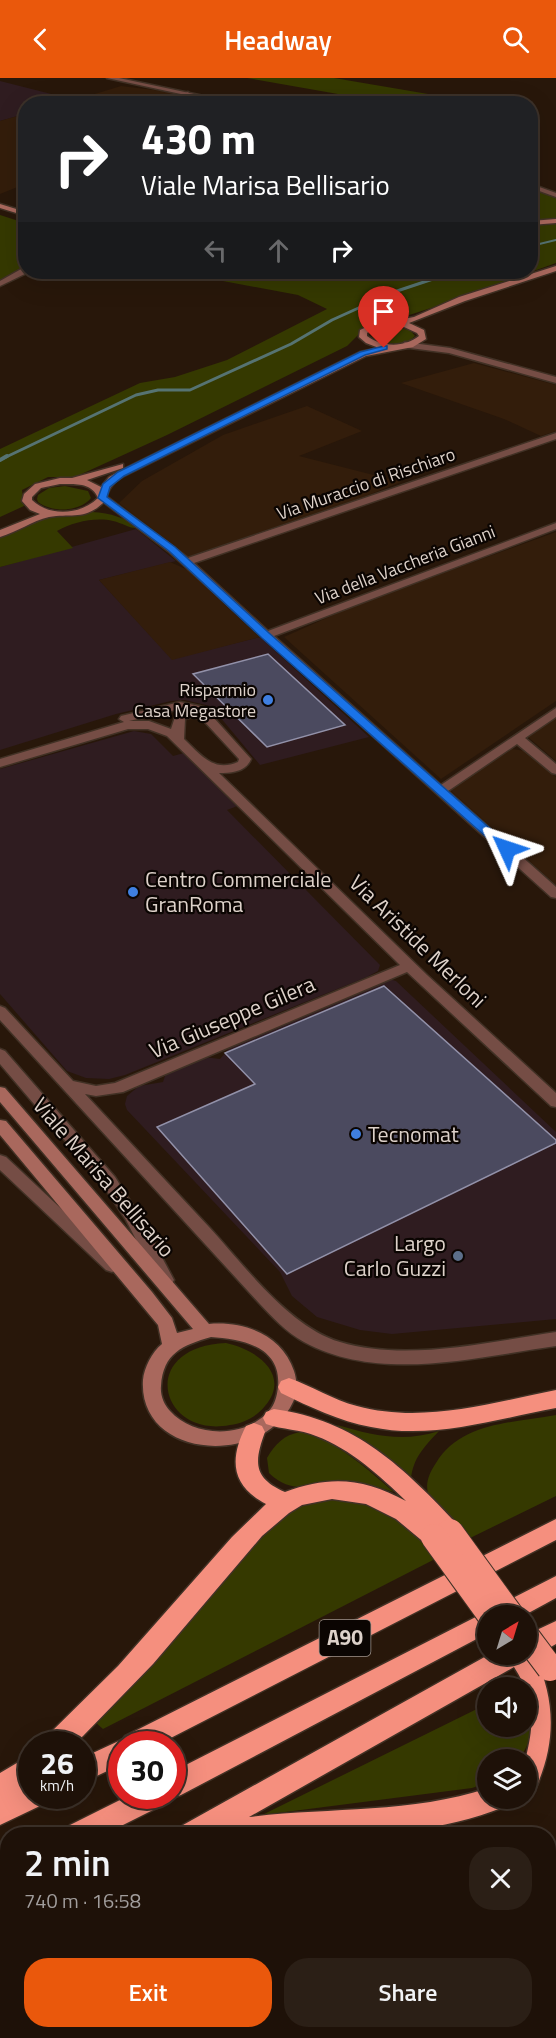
<!DOCTYPE html>
<html lang="en">
<head>
<meta charset="utf-8">
<style>
  :root { --surface:#1e1108; --page:#2b1f16; --text:#f1f3f6; --muted:#a19d9c; --line:#3c3129; --accent:#ea580c }
  body { margin:0; font-family:"Titillium Web",sans-serif; background:var(--page); color:var(--text); height:100vh; display:flex; flex-direction:column; font-size:22px; white-space:nowrap }
  * { box-sizing:border-box; margin:0 }
  p { font-size:20px; color:var(--muted) }
  .icon { flex:none; width:33px; height:33px; fill:none; stroke:currentColor; stroke-width:2; stroke-linecap:round; stroke-linejoin:round }
  .map { position:relative; flex:1; overflow:hidden }
  .drawer { position:absolute; left:0px; top:1749px; width:556px; height:212px; display:flex; flex-direction:column; background:var(--surface); border-radius:24px 24px 0 0; box-shadow:0 6px 24px #0002,0 0 0 2px var(--line) }
  .drawer>* { flex:none }
  .banner { position:absolute; left:18px; top:18px; width:520px; height:183px; border-radius:24px; box-shadow:0 6px 24px #0002,0 0 0 2px var(--line); background:#202124; color:#fff; overflow:hidden }
  .needle { width:39px; rotate:38deg }
  .tools { position:absolute; left:477px; top:1527px; display:grid; gap:12px }
  .tools a { display:grid; place-items:center; width:60px; height:60px; border-radius:50%; background:var(--surface); box-shadow:0 6px 24px #0002,0 0 0 2px var(--line); font-size:30px }
  .speed { position:absolute; left:18px; top:1653px; display:flex; gap:12px; font-size:30px; font-weight:700; text-align:center }
  .speed>* { display:grid; place-content:center; width:78px; height:78px; border-radius:50%; background:var(--surface); box-shadow:0 6px 24px #0002,0 0 0 2px var(--line); line-height:1 }
  .speed small { font-size:15px; font-weight:400 }
  .speed .limit { border:9px solid #d22; background:#fff; color:#111 }
  .pin { position:absolute; display:grid; place-items:center; width:51px; height:51px; color:#fff; margin:-62px -26px; border-radius:50% 50% 50% 0; rotate:-45deg; box-shadow:0 0 6px #0007 }
  .pin .icon { rotate:45deg }
  .me { position:absolute; width:66px; margin:-33px; rotate:312deg; stroke-linejoin:round; filter:drop-shadow(0 0 4px #0008) }
  .turn { display:flex; align-items:center; gap:21px; height:126px; padding:0 24px; font-size:27px }
  .turn .icon { width:78px; height:78px; stroke-width:2.5 }
  .turn b { display:block; font-size:42px; line-height:51px }
  .lanes { display:flex; align-items:center; height:57px; padding:0 24px; background:#0003; justify-content:center; gap:30px; direction:ltr }
  .lanes .off { opacity:.35 }
  .round { display:grid; place-items:center; flex:none; width:63px; height:63px; border-radius:24px; background:var(--page) }
  .head { display:flex; align-items:center; justify-content:space-between; height:102px; padding:0 24px }
  h1 { font-size:36px; font-weight:600; line-height:45px }
  .action { display:flex; gap:12px; margin-top:auto; padding:12px 24px }
  .action a { flex:1; height:69px; border-radius:24px; background:var(--accent); color:#fff; font-size:24px; font-weight:600; line-height:69px; text-align:center }
  .action a+a { background:var(--page); color:var(--text) }
  header { display:flex; justify-content:space-between; align-items:center; height:78px; padding:0 24px; background:var(--accent); color:#fff; font-size:27px; font-weight:600 }
  .map>svg:first-child { display:block }
</style>
</head>
<body>
<header><svg class="icon" aria-label="back" viewBox="0 0 24 24"><path d="M15 5l-7 7 7 7"/></svg>Headway<svg class="icon" aria-label="search" viewBox="0 0 24 24"><circle cx="10" cy="10" r="6"/><path d="M15 15l6 6"/></svg></header>
<div class="map">
<svg width="556" height="1960" viewBox="0 0 556 1960">
  <rect width="100%" height="100%" fill="#28170a"/>
  <!-- commercial -->
  <g fill="#2f1c20">
    <path d="M0 3 75 22 62 25 26 26 25 36 0 43Z"/>
    <path d="M136 451 176 483 99 502 172 581 260 559 369 659 260 687 215 633 210 628 185 622 171 623 116 636 0 672V489Z"/>
    <path d="M134 653 151 656 173 678 184 675 240 727 227 732 380 887 378 893 367 899 125 997 109 1001 86 1000 67 993 0 916V691Z"/>
    <path d="M389 901 396 903 556 1054V1241L392 1256 360 1252 317 1239 292 1218 280 1194 127 1032 125 1026 127 1018 139 1008 163 1004 166 995 204 979 220 981 231 968Z"/>
  </g>
  <!-- built -->
  <g fill="#331d0b">
    <path d="M121 8 162 13 225 25 62 26Z"/>
    <path d="M25 36V106L0 116V43Z"/>
    <path d="M474 285 556 307V353L541 358 504 341 401 305Z"/>
    <path d="M307 328 362 353 299 378 401 404 361 420 187 479 119 425 142 403 223 357Z"/>
    <path d="M556 454V623L441 701 284 559 360 525Z"/>
    <path d="M170 484 188 492 260 559 172 582 99 502Z"/>
    <path d="M556 640V683L528 659Z"/>
    <path d="M512 671 526 673 556 699V807L450 712Z"/>
    <path d="M556 1774V1960H0V1881L7 1877 8 1953H549V1775Z"/>
  </g>
  <!-- green -->
  <g fill="#353900">
    <path d="M247 0H334L481 25H389Z"/>
    <path d="M531 111 556 120V185L434 229 400 240H381L358 257 347 268 167 357 75 399H48L22 412 24 428 0 439V371L140 305 175 299 227 282 327 231 298 217 175 194H531Z"/>
    <path d="M0 137 25 145V189L0 202Z"/>
    <path d="M392 249 410 252 415 258C405 269 384 267 372 259L371 256 375 252Z"/>
    <path d="M65 408 88 413 91 420C80 434 52 435 38 424L37 421 38 417 49 410Z"/>
    <path d="M92 434C111 435 125 440 141 450 131 452 123 445 113 443 95 439 73 444 57 453L73 470 0 489V460L42 440Z"/>
    <path d="M226 1265C255 1271 292 1296 265 1328 256 1339 244 1345 230 1347 160 1361 136 1269 226 1265Z"/>
    <path d="M556 1337V1418L466 1462C454 1449 434 1432 428 1415 425 1404 430 1394 436 1385 461 1344 513 1345 556 1337Z"/>
    <path d="M337 1347C372 1357 403 1365 439 1353 424 1369 413 1380 411 1401Z"/>
    <path d="M300 1354C332 1358 369 1393 394 1414 380 1410 367 1405 353 1404 321 1404 294 1420 269 1395L267 1380C275 1366 284 1357 300 1354Z"/>
    <path d="M336 1421 373 1427 410 1446 437 1480 103 1651 95 1644 278 1442 303 1427Z"/>
    <path d="M487 1626 488 1648H526L527 1627C535 1648 532 1663 519 1681L488 1682 487 1705 472 1710 262 1737Z"/>
  </g>
  <g fill="none" stroke-linecap="round" stroke-linejoin="round">
    <!-- stream-far2 -->
    <path stroke="#567372" stroke-width="2" d="M531 168 556 162"/>
    <!-- stream-far1 -->
    <g stroke="#567372" stroke-width="3">
      <path d="M531 168 537 167"/>
      <path d="M4 380 136 317 158 312H190L291 266 332 242 394 214 454 194"/>
    </g>
    <!-- stream -->
    <path stroke="#567372" stroke-width="4" d="M0 382 7 378"/>
  </g>
  <!-- building -->
  <g fill="#4b4a5f" stroke="#9291a9" stroke-width="1.5">
    <path d="M268 576 345 647 267 669 193 596Z"/>
    <path d="M384 908 556 1062V1065L287 1196 157 1049 255 1006 225 975Z"/>
  </g>
  <g fill="none" stroke-linecap="round" stroke-linejoin="round">
    <!-- minor casing -->
    <g stroke="#413125" stroke-width="3">
      <g id="minor">
        <path d="M188 14 190 17 165 26H154Z"/>
        <path d="M23 190 29 194 0 208V203Z"/>
        <path d="M405 264 450 270 556 299V305L449 275 402 269 401 267Z"/>
        <path d="M556 355V361L194 485 268 553 556 445V451L274 558 441 707 556 630V639L525 660 556 686V696L552 695 517 666 448 713 556 809V820L551 819 168 473 98 420 106 418 188 480Z"/>
        <path d="M180 624 204 629 251 681C246 694 231 695 219 695L427 897 556 1015V1029L551 1028 407 894 123 1014 96 1018 85 1016C126 1060 167 1104 209 1149 244 1187 289 1249 340 1264 406 1284 489 1264 556 1254V1268C476 1279 379 1305 304 1264 286 1254 272 1239 259 1225L0 942V928L5 930 73 1003 96 1008 115 1005 400 887 167 658 148 651H128L0 689V681L124 644 119 641 121 638ZM180 631 190 632 176 636 171 651 149 643H129ZM192 639 202 641 239 681 238 684C213 695 200 676 184 661L185 641Z"/>
        <path d="M0 971 5 973 115 1099 141 1140 174 1202 171 1207 165 1208 159 1207 126 1142 103 1107 0 986Z"/>
        <path d="M0 1077 6 1079 118 1184 120 1188 118 1192 112 1194 106 1192 0 1092Z"/>
      </g>
    </g>
    <!-- tertiary casing -->
    <g stroke="#413125" stroke-width="3">
      <g id="tertiary">
        <path d="M107 0H119L241 26H227Z"/>
        <path d="M531 106 556 115V119L531 110Z"/>
      </g>
    </g>
    <!-- secondary casing -->
    <g stroke="#413125" stroke-width="3">
      <g id="secondary">
        <path d="M0 126 26 134V138L0 130Z"/>
        <path d="M556 141V145L531 147V143Z"/>
        <path d="M556 188V193L465 223 409 245 424 252 426 261 413 269 366 278 124 398C113 404 108 411 106 422 86 443 73 435 49 439 32 443 17 454 0 459V452L40 436 30 432 22 423 24 416 35 406 60 400H72L123 386V390L87 402 101 409 109 399 118 394 360 274 379 270 366 265 359 259 360 252 371 247 414 239 459 219ZM389 248 404 249 417 255 419 258C404 270 382 269 367 258V255L373 251ZM60 406C74 406 92 404 98 420 81 437 49 439 32 422V419L41 410Z"/>
        <path d="M0 1009 5 1010 209 1246C245 1243 282 1257 294 1293 297 1302 298 1315 293 1324 263 1389 138 1382 143 1302 144 1290 152 1274 162 1266L158 1247 0 1057V1042L6 1043 152 1214 172 1240 177 1255 193 1251 0 1024ZM211 1259C241 1261 282 1268 278 1309 277 1318 275 1327 268 1334 243 1361 193 1359 170 1333 164 1327 160 1317 161 1308 163 1275 183 1267 211 1259Z"/>
      </g>
    </g>
    <!-- motorway casing -->
    <g stroke="#413125" stroke-width="3">
      <g id="motorway">
        <path d="M289 1300C312 1308 333 1322 357 1328 423 1346 491 1325 556 1312V1330C496 1341 432 1362 371 1349 339 1343 310 1329 281 1315L278 1309 281 1303Z"/>
        <path d="M274 1331C356 1342 404 1390 458 1447L462 1454 458 1461 450 1464 444 1462 442 1466 434 1469 426 1466 396 1441 366 1426 332 1421 302 1427 289 1435 262 1458 153 1586 83 1658 74 1666H43L47 1658 118 1588 232 1459 266 1426C231 1408 229 1381 246 1348L254 1345 262 1348 265 1354C254 1384 253 1400 285 1414 330 1397 364 1400 406 1423 380 1398 351 1371 316 1358 300 1351 283 1352 266 1346L263 1340 266 1334Z"/>
        <path d="M556 1441V1462L159 1666H122V1686L82 1705V1680L123 1661 125 1658Z"/>
        <path d="M556 1498V1520L523 1538H488V1555L181 1717 172 1720 167 1718 163 1727 105 1756H66L70 1747 128 1718H172V1694Z"/>
        <path d="M556 1543V1566L535 1578C556 1623 556 1666 535 1712L526 1715C526 1704 525 1686 526 1679 535 1643 534 1620 514 1589L249 1739C329 1729 410 1736 488 1710V1720H508L504 1729C404 1769 285 1756 179 1756L183 1747 490 1576H526V1557Z"/>
        <path d="M32 1676V1703L22 1710 32 1706V1718H46L42 1727 0 1747V1695Z"/>
        <path d="M8 1781V1808L0 1811V1784Z"/>
        <path d="M8 1840V1868L0 1871V1843Z"/>
      </g>
    </g>
    <!-- minor -->
    <use href="#minor" fill="#754d45" fill-rule="evenodd"/>
    <!-- tertiary -->
    <use href="#tertiary" fill="#754d45" fill-rule="evenodd"/>
    <!-- secondary -->
    <use href="#secondary" fill="#a9685d" fill-rule="evenodd"/>
    <!-- motorway -->
    <use href="#motorway" fill="#f58f7e" fill-rule="evenodd"/>
    <!-- motorway-bridge casing -->
    <g stroke="#413125" stroke-width="28" stroke-linecap="butt">
      <g id="motorway-bridge">
        <path d="M450 1454 511 1538"/>
        <path d="M434 1459 491 1538"/>
        <path d="M526 1558 550 1590"/>
      </g>
    </g>
    <!-- motorway-bridge -->
    <use href="#motorway-bridge" stroke="#f58f7e" stroke-width="26"/>
  </g>
  <!-- route -->
  <path fill="#1a73e8" stroke="#114b97" stroke-width="1.5" d="M384 268H387V271L365 277 124 398 110 409 107 419 175 469 269 555 511 769V774H503L262 560 169 473 98 420 103 406 118 394 360 274Z"/>
  <!-- markers -->
  <g fill="#3f7fe0" stroke="#0b0502" stroke-width="2">
    <circle cx="268" cy="622" r="6"/>
    <circle cx="133" cy="814" r="6"/>
    <circle cx="356" cy="1056" r="6"/>
  </g>
  <circle fill="#5c6f8a" stroke="#0b0502" stroke-width="2" cx="458" cy="1178" r="6"/>
  <g text-anchor="middle" stroke-width="4.5" stroke-linejoin="round" paint-order="stroke">
    <!-- far-street labels -->
    <g font-size="18" fill="#ddd1c9" stroke="#0b0502">
      <text transform="translate(366 406) rotate(-19)" y="6">Via Muraccio di Rischiaro</text>
      <text transform="translate(405 487) rotate(-21)" y="6">Via della Vaccheria Gianni</text>
    </g>
    <!-- far-poi labels -->
    <g font-size="18" fill="#ddd1c9" stroke="#0b0502" text-anchor="end">
      <text x="256" y="618">Risparmio<tspan x="256" dy="21">Casa Megastore</tspan></text>
    </g>
    <!-- shield labels -->
    <rect fill="#0b0502" stroke="#9e948d" stroke-width="1.5" x="319.5" y="1542" width="51" height="36" rx="4.5"/>
    <g font-size="21" font-weight="bold" fill="#ddd1c9">
      <text x="345" y="1567">A90</text>
    </g>
    <!-- poi labels -->
    <g font-size="22" fill="#ddd1c9" stroke="#0b0502" text-anchor="start">
      <text x="145" y="809">Centro Commerciale<tspan x="145" dy="25">GranRoma</tspan></text>
      <text x="368" y="1064">Tecnomat</text>
      <text x="446" y="1173" text-anchor="end">Largo<tspan x="446" dy="25">Carlo Guzzi</tspan></text>
    </g>
    <!-- street labels -->
    <g font-size="22" fill="#ddd1c9" stroke="#0b0502">
      <text transform="translate(418 863) rotate(44)" y="8">Via Aristide Merloni</text>
      <text transform="translate(232 939) rotate(-23)" y="8">Via Giuseppe Gilera</text>
      <text transform="translate(104 1099) rotate(49)" y="8">Viale Marisa Bellisario</text>
    </g>
  </g>
</svg>
<div class="tools">
<a><svg class="needle" viewBox="-14 -14 28 28"><path d="M0-13l5 13h-10z" fill="#e53935"/><path d="M0 13l5-13h-10z" fill="#a19d9c"/></svg></a>
<a><svg class="icon" aria-label="sound" viewBox="0 0 24 24"><path d="M4 9h4l5-4v14l-5-4H4zM17 9q2 3 0 6"/></svg></a>
<a><svg class="icon" aria-label="layers" viewBox="0 0 24 24"><path d="M12 4l9 5-9 5-9-5zM3 14l9 5 9-5"/></svg></a>
</div>
<div class="speed"><div>26<small>km/h</small></div><div class="limit">30</div></div>
<div class="pin" style="left:384px;top:270px;background:#d93025"><svg class="icon" aria-label="arrive" viewBox="0 0 24 24"><path d="M6 21V4h12l-3 4 3 4H6"/></svg></div>
<svg class="me" style="left:507px;top:771px" viewBox="-20 -20 40 40"><path d="M0-17L14 15 0 8-14 15z" fill="#1a73e8" stroke="#fff" stroke-width="4"/></svg>
<div class="banner">
<div class="turn"><svg class="icon" aria-label="right" viewBox="0 0 24 24"><path d="M7 20v-9h11M14 6l5 5-5 5"/></svg><div><b>430 m</b>Viale Marisa Bellisario</div></div>
<div class="lanes"><svg class="icon off" aria-label="left" viewBox="0 0 24 24"><path d="M17 20v-9H6M10 6l-5 5 5 5"/></svg><svg class="icon off" aria-label="ahead" viewBox="0 0 24 24"><path d="M12 20V5M6 11l6-6 6 6"/></svg><svg class="icon" aria-label="right" viewBox="0 0 24 24"><path d="M7 20v-9h11M14 6l5 5-5 5"/></svg></div>
</div>
<section class="drawer">
<div class="head"><div><h1>2 min</h1><p>740 m · 16:58</p></div><a class="round"><svg class="icon" aria-label="close" viewBox="0 0 24 24"><path d="M6 6l12 12M18 6L6 18"/></svg></a></div>
<div class="action"><a>Exit</a><a>Share</a></div>
</section>
</div>
</body>
</html>
